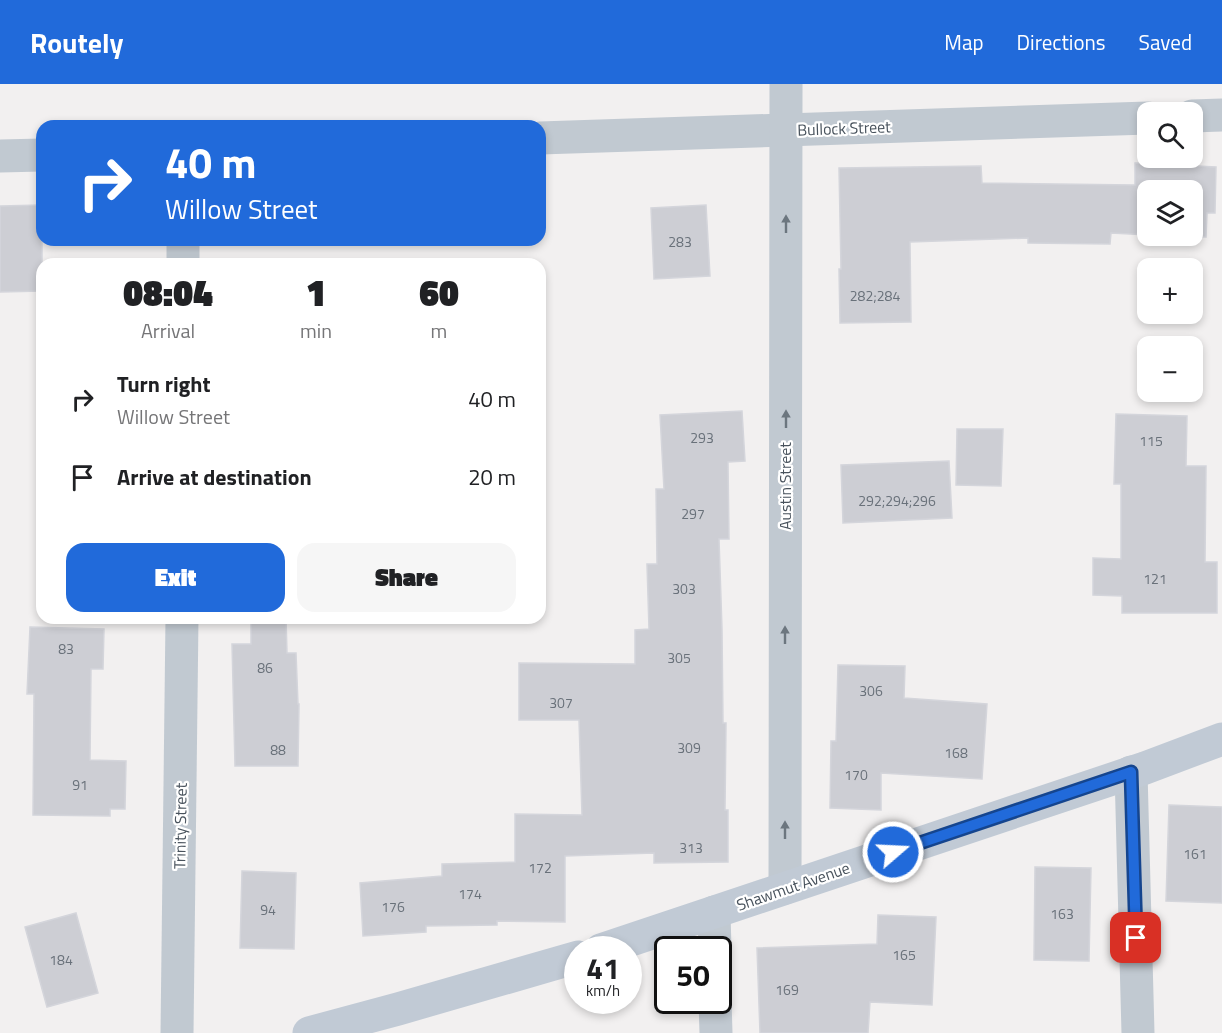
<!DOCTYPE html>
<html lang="en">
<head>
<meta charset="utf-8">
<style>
  :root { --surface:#fff; --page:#f6f6f6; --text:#202124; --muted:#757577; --accent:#216ada }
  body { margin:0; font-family:"Titillium Web",sans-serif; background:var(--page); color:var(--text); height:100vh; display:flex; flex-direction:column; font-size:22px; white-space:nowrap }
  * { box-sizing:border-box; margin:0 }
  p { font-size:20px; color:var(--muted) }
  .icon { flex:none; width:33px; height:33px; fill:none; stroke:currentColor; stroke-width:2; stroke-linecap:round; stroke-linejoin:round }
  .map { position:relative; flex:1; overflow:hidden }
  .details { position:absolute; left:36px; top:174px; width:510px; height:366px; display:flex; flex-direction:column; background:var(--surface); border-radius:18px; box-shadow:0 3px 9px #0003 }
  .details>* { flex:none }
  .hud { position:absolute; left:36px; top:36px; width:510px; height:126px; border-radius:18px; box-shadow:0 3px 9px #0003; background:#216ada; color:#fff; overflow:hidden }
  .buttons { position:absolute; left:1137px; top:18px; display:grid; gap:12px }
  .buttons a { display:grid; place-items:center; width:66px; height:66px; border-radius:12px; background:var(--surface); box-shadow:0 3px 9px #0003; font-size:30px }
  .speed { position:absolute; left:564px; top:852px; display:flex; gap:12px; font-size:30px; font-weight:700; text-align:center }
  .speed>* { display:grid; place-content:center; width:78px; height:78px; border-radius:50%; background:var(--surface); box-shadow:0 3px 9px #0003; line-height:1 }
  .speed small { font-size:15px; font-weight:400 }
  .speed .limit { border:3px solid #111; border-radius:9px; background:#fff; color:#111 }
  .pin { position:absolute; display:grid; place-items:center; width:51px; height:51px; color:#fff; margin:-26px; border-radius:12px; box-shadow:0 3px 9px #0006 }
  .me { position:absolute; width:66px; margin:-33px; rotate:71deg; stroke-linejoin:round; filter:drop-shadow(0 0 4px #0008) }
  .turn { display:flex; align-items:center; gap:21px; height:126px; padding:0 30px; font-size:27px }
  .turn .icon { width:78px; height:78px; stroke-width:2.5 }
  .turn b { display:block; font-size:42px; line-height:51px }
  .eta { display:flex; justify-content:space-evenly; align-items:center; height:102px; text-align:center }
  .eta b { font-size:36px; font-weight:800; line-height:42px }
  .primary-button { display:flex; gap:12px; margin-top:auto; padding:12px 30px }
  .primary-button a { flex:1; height:69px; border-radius:18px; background:var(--accent); color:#fff; font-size:24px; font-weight:800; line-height:69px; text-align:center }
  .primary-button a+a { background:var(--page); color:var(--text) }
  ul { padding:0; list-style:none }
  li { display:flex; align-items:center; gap:18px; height:78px; padding:0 30px }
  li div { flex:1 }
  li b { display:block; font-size:22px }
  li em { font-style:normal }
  header { display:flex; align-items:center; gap:36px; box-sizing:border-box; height:84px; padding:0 30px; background:var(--accent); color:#fff }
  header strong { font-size:28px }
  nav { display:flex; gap:33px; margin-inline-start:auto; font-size:21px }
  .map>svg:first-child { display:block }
</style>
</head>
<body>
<header>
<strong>Routely</strong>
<nav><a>Map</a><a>Directions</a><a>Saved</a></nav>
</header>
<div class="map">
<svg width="1222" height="949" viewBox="0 0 1222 949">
  <rect width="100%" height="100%" fill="#f2f0f0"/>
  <!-- building -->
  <g fill="#cdced4" stroke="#d4d5db" stroke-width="1.5">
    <path d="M1135 79 1216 83 1215 129H1207L1206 153 1169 152H1192V106H1148V151L1111 149 1110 160 1028 159V154L910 158 911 238 840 239 839 185H841L839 84 981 82 982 99 1135 101Z"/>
    <path d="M42 121V207L0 208V122Z"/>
    <path d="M706 121 710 192 654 195 651 124Z"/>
    <path d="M742 327 745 377 728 378 729 455H719L722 545 723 639H726L725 726H728V778L654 779V769L565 772V838L497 837V841L426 842V848L363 852 360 799 442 792V780L515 778V730L582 731 579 636H519V579L635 580V546L649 545 647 480H657L656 405H664L660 331Z"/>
    <path d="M1116 330 1187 332 1186 382H1206L1205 478H1217V529H1122V512L1093 511V474L1121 475V400H1114Z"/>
    <path d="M957 345H1003L1001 402 956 401Z"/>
    <path d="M949 377 952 434 843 439 841 381Z"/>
    <path d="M251 534H286L287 569H296L298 620H299L298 682H235L232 560H251Z"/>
    <path d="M30 543 104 545 103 585H91L90 676 126 677 125 725H110V732L33 731 34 610H27Z"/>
    <path d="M838 581 905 582 904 614 987 620 982 695 881 689V726L830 724 831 657H836Z"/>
    <path d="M1169 721 1222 723V819L1166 817Z"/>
    <path d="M1035 783 1091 784 1089 877 1034 876Z"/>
    <path d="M242 787 296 789 294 865 240 864Z"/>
    <path d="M76 829 98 909 47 923 25 843Z"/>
    <path d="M878 831 936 833 932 921 870 918 868 949H760L757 864 877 860Z"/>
  </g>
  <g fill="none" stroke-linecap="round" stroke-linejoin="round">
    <!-- minor -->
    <g stroke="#c1c9d1" stroke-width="33">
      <path d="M1192 32 1222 31"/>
      <path d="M540 54 1148 34"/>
      <path d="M0 72 42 71"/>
      <path d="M183 180V156"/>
      <path d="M1131 688 1138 949"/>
      <path d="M785 804 786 0"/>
      <path d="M714 828 715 866"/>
      <path d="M715 916 716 949"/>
      <path d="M177 949 182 534"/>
    </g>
    <!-- secondary -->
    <g stroke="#c1cad5" stroke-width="33">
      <path d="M601 866 1145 684 1222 655"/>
      <path d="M309 949 398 925 578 873"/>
    </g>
  </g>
  <!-- one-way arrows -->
  <defs><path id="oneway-solid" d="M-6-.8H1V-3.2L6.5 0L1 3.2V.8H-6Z" transform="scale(1.5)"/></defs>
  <g fill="#6c767f">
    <use href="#oneway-solid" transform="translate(786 140) rotate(-90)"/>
    <use href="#oneway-solid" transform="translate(786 335) rotate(-90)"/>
    <use href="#oneway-solid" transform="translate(785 551) rotate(-90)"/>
    <use href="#oneway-solid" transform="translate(785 746) rotate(-90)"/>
  </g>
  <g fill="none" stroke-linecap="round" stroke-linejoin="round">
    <!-- route casing -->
    <g stroke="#15458e" stroke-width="15">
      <path id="route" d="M893 768 1131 688 1136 854"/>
    </g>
    <!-- route -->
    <use href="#route" stroke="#216ada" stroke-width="10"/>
  </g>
  <g text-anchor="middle" stroke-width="4.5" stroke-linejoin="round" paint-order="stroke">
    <!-- number labels -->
    <g font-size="14" fill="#69717a">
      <text x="680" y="163">283</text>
      <text x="875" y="217">282;284</text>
      <text x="702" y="359">293</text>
      <text x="1151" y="362">115</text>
      <text x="897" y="422">292;294;296</text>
      <text x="693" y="435">297</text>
      <text x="1155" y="500">121</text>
      <text x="684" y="510">303</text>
      <text x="66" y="570">83</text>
      <text x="679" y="579">305</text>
      <text x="265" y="589">86</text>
      <text x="871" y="612">306</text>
      <text x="561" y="624">307</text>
      <text x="689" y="669">309</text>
      <text x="278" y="671">88</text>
      <text x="956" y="674">168</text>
      <text x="856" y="696">170</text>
      <text x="80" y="706">91</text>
      <text x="691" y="769">313</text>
      <text x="1195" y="775">161</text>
      <text x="540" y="789">172</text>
      <text x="470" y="815">174</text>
      <text x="393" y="828">176</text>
      <text x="268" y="831">94</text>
      <text x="1062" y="835">163</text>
      <text x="904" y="876">165</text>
      <text x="61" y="881">184</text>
      <text x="787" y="911">169</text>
    </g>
    <!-- street labels -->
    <g font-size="16" fill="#48525c" stroke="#fff">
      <text transform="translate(844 44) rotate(-2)" y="6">Bullock Street</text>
      <text transform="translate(785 402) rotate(-90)" y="6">Austin Street</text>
      <text transform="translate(180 742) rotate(-89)" y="6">Trinity Street</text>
      <text transform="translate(793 802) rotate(-19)" y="6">Shawmut Avenue</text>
    </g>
  </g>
</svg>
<div class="buttons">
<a><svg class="icon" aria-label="search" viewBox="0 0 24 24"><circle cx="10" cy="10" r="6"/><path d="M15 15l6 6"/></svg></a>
<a><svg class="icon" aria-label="layers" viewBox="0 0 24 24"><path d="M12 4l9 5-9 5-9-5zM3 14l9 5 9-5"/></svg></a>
<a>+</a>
<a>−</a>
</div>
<div class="speed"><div>41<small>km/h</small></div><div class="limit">50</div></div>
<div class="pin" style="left:1136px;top:854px;background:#d93025"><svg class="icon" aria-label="arrive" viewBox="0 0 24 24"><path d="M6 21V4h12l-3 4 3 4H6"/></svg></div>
<svg class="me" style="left:893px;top:768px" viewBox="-20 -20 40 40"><circle r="17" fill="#216ada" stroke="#fff" stroke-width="3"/><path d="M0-11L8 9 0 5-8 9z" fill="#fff"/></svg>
<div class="hud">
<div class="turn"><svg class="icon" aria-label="right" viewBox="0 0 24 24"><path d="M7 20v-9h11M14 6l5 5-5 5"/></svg><div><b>40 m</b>Willow Street</div></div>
</div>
<section class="details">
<div class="eta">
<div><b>08:04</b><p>Arrival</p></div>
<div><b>1</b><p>min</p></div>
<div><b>60</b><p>m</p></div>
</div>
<ul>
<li><svg class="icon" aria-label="right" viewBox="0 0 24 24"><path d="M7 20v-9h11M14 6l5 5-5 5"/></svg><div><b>Turn right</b><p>Willow Street</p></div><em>40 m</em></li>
<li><svg class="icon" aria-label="arrive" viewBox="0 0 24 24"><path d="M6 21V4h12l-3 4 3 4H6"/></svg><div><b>Arrive at destination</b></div><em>20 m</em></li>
</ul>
<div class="primary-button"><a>Exit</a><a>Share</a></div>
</section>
</div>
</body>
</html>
